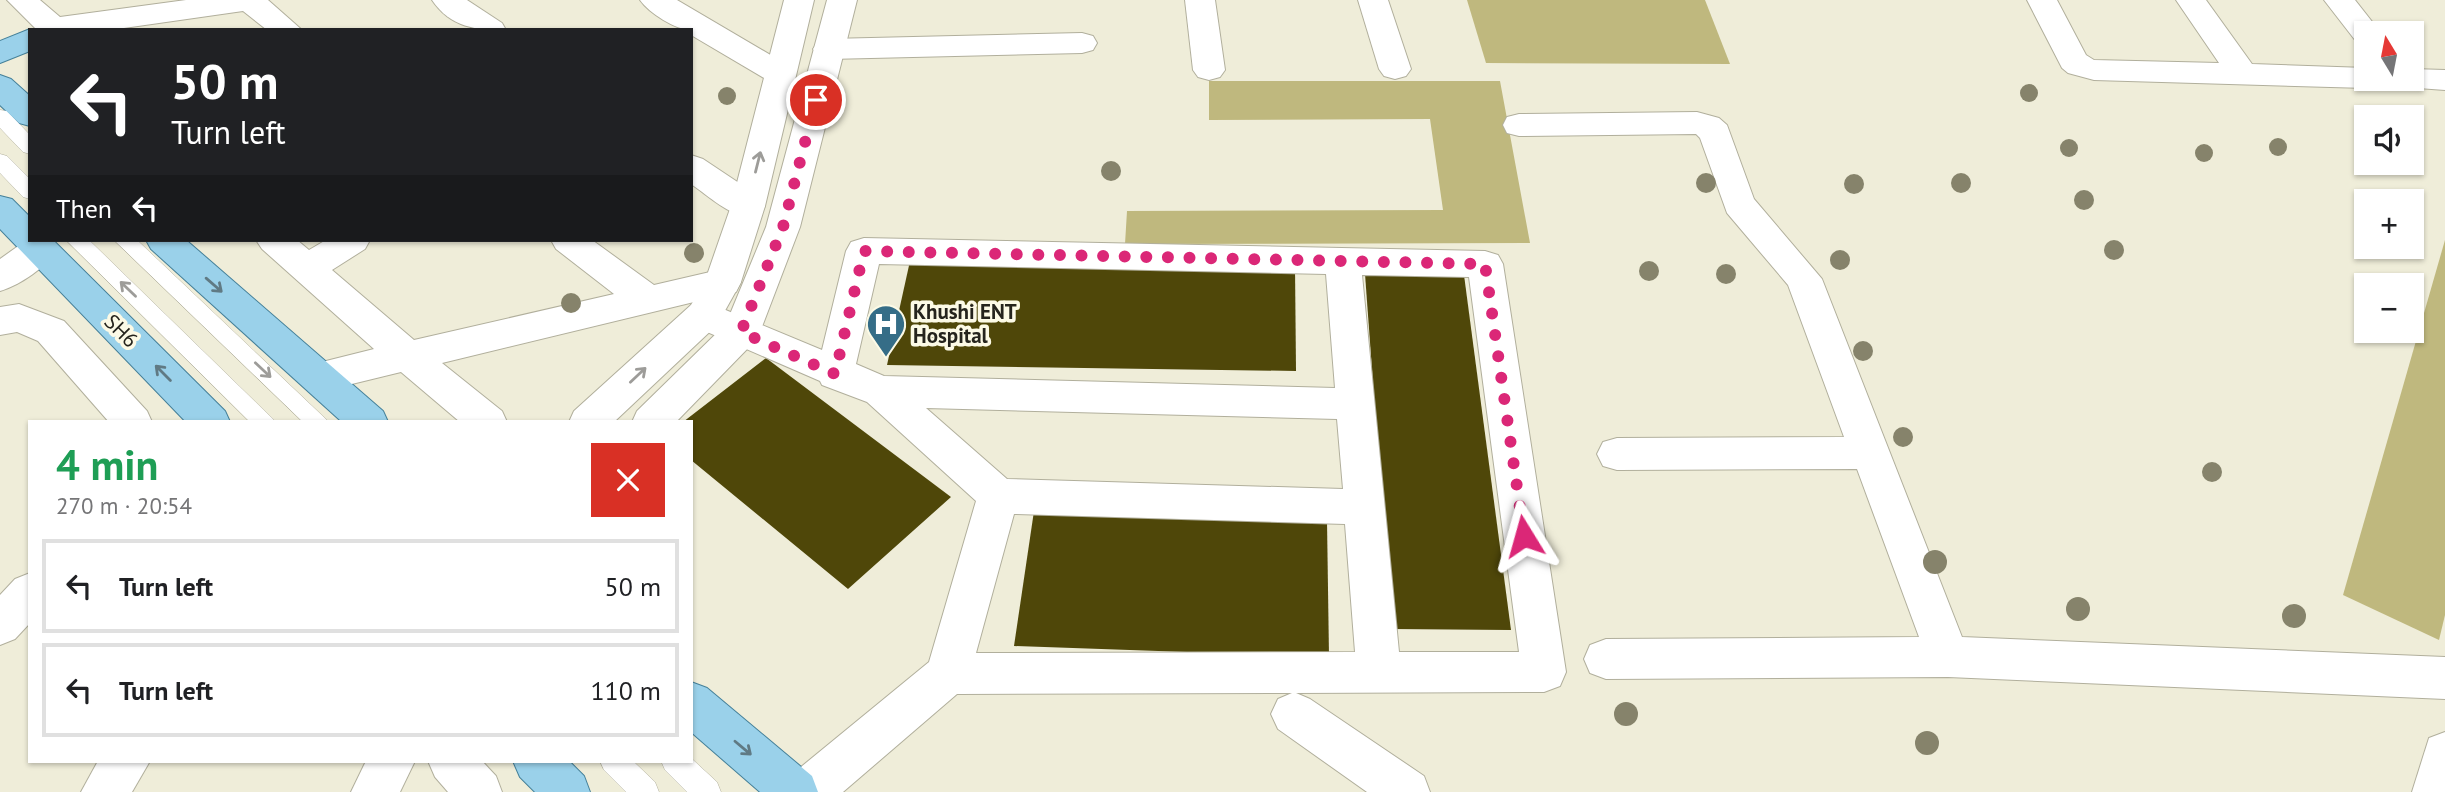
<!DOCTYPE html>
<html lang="en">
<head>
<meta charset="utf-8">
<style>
  :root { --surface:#fff; --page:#f2f2f2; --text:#202124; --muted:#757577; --line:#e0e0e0 }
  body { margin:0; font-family:"PT Sans",sans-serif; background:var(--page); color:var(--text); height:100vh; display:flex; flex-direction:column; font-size:26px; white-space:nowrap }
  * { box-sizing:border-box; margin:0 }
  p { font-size:23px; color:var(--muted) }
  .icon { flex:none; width:38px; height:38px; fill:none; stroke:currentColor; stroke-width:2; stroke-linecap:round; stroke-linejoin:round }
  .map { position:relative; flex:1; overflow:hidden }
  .sheet { position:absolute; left:28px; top:420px; width:665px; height:343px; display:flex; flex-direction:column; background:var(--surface); border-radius:0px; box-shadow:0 2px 5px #0004 }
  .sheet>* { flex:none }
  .hud { position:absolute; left:28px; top:28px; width:665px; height:214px; border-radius:0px; box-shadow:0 2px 5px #0004; background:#202124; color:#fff; overflow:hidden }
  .needle { width:46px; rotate:350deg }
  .fabs { position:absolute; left:2354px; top:21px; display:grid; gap:14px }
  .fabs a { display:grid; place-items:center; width:70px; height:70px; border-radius:0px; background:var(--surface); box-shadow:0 2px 5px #0004; font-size:35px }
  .pin { position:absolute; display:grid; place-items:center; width:60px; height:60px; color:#fff; margin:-30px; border:4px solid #fff; border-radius:50%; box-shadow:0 2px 7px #0007 }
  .me { position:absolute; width:77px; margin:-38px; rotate:352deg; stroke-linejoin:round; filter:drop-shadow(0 0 5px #0008) }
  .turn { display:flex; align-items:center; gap:24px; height:147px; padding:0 28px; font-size:32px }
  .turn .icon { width:91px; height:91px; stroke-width:2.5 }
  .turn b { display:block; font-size:49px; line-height:60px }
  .then { display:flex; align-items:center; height:66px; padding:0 28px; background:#0003; gap:14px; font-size:26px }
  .round { display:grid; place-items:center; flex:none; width:74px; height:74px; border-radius:0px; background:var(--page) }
  .headline { display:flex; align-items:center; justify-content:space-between; height:119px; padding:0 28px }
  h1 { font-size:42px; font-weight:700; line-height:52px; color:#1e9e55 }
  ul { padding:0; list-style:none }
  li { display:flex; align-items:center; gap:21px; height:94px; margin:0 14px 10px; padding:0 14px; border:4px solid var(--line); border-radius:0px }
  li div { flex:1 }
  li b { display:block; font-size:26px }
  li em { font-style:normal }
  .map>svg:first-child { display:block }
</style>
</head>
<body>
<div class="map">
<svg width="2445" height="792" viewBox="0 0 2445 792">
  <rect width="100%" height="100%" fill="#efedd9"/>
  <!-- forest -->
  <g fill="#bfb87e">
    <path d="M1467 0H1705L1730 64 1486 63Z"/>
    <path d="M1209 81H1500L1530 243 1125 244 1127 211 1443 210 1430 119 1209 120Z"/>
    <path d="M2445 240V615L2439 640 2343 595Z"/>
  </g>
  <!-- building -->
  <g fill="#4f4709">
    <path d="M910 261 1295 267 1296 371 887 365Z"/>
    <path d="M1365 274 1464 275 1511 630 1391 629Z"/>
    <path d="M766 358 951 497 848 589 691 460V422H683Z"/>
    <path d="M1034 511 1327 521 1329 657 1014 646Z"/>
  </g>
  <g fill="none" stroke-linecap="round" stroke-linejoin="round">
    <!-- lane casing -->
    <g stroke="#b1af9c" stroke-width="1">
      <g id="lane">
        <path d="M0 110 7 111 30 135V154L23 152 0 128Z"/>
        <path d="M0 154 7 156 30 179V199L23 197 0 173Z"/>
        <path d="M66 240H89L276 422H250Z"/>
        <path d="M114 240H137L329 422H303Z"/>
        <path d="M691 758 717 782 721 792H687L665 770 661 761H691Z"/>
        <path d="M600 761H633L655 782 659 792H626L604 770Z"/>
      </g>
    </g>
    <!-- street casing -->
    <g stroke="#b1af9c" stroke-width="2">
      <g id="street">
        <path d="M7 0H40L60 17 186 0H268L302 30H267L243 11 110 30H37Z"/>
        <path d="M432 0H467L502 23 506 30C476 30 451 28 432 0Z"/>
        <path d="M640 0H677L791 67 796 74 791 81 780 84 769 81 691 35V30C676 30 649 13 640 0Z"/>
        <path d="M1185 0H1215L1225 70 1220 77 1209 80 1198 77 1193 70Z"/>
        <path d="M1358 0H1388L1411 69 1406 76 1395 79 1384 76 1379 69Z"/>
        <path d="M2027 0H2057L2086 55 2094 60 2219 63 2176 0H2206L2252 64 2366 68V79H2381L2377 85 2366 88 2094 80 2068 73 2062 68Z"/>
        <path d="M2324 0H2355L2381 33H2366V43L2355 40Z"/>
        <path d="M1082 33 1093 36 1097 43 1093 50 1082 53 829 59 818 56 813 49 818 42 829 39Z"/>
        <path d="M2412 69 2445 70V90L2391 86 2386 79H2412Z"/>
        <path d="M1697 112 1719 118 1727 125 1754 199 1822 279 1962 637 2445 657V699L1948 677 1606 679 1590 673 1584 659 1590 645 1606 639 1919 637 1857 469 1617 470 1603 466 1597 454 1603 442 1617 438 1844 437 1788 285 1727 213 1700 138 1696 134 1519 136 1507 133 1503 125 1507 117 1519 114Z"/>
        <path d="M691 155 703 159 760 197 765 206 760 215C734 222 712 198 691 184Z"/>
        <path d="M864 238 1485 251 1498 255 1503 264 1566 672 1560 686 1544 692 1296 693 1310 699 1424 776 1430 792H1367L1278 729 1271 714 1278 699 1292 693 957 694 843 792H784L790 776 929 662 976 501 867 402 822 385 820 381 691 325 686 315 691 305 704 301 822 350 846 251 851 242ZM879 264 1326 274 1335 388 884 376 856 364ZM1362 275 1469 277 1519 652H1399ZM926 408 1337 419 1343 489 1007 479ZM1014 514 1345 524 1355 652 976 653Z"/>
        <path d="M256 240H297L309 250 326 240H370L365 249 332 270 414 340 614 294 556 249 551 240H592L654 285 723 269 736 272 741 282 736 292 723 295 442 363 502 411 507 422H460L401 372 319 392 306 388 300 377 306 366 374 349 262 249Z"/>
        <path d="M19 304 64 321 147 411 152 422H109L38 341 17 332 0 335V307Z"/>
        <path d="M30 573V623L15 639 0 645V595L15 579Z"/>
        <path d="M98 761H150L132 792H81Z"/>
        <path d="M366 761H415L400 792H351Z"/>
        <path d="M428 761H482L496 776 502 792H448L435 777Z"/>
      </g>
    </g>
    <!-- secondary casing -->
    <g stroke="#b1af9c" stroke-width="2">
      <g id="secondary">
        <path d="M784 0H814L765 206 741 282 717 325 614 422H569L574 411 691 305 705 281 731 206Z"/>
        <path d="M827 0H857L800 227 760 332 754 342 676 422H632L637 411 726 324 766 227Z"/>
        <path d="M28 239 53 240 58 248C47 267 20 285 0 291V259Z"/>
        <path d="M2445 732V792H2412L2429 738Z"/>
      </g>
    </g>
    <!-- primary casing -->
    <g stroke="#458099" stroke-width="2">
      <g id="primary">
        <path d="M30 29V51L0 63V41Z"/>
        <path d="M0 75 11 79 30 96V126L19 123 0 105Z"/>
        <path d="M0 196 12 199 30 217V240H53L225 411 230 422H186L0 229Z"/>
        <path d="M146 240H186L383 411 388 422H342L151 249Z"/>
        <path d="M691 682 707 688 812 776 818 792H760L691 732Z"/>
        <path d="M513 761H569L584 776 590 792H535L520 777Z"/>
      </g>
    </g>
    <!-- lane -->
    <use href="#lane" fill="#fff" fill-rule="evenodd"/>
    <!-- street -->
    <use href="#street" fill="#fff" fill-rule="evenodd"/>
    <!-- secondary -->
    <use href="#secondary" fill="#fff" fill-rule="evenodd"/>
    <!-- primary -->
    <use href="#primary" fill="#9ad1ea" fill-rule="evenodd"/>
  </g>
  <!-- trees -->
  <g fill="#86836b">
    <circle cx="2029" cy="93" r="9"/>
    <circle cx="727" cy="96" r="9"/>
    <circle cx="2278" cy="147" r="9"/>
    <circle cx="2069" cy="148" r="9"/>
    <circle cx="2204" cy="153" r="9"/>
    <circle cx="1111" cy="171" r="10"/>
    <circle cx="1706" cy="183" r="10"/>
    <circle cx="1961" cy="183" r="10"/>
    <circle cx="1854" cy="184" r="10"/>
    <circle cx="2084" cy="200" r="10"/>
    <circle cx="2114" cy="250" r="10"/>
    <circle cx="694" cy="253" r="10"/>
    <circle cx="1840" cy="260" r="10"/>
    <circle cx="1649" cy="271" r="10"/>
    <circle cx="1726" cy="274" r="10"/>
    <circle cx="571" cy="303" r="10"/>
    <circle cx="1863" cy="351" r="10"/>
    <circle cx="1903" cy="437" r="10"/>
    <circle cx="2212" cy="472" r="10"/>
    <circle cx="1935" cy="562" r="12"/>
    <circle cx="2078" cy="609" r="12"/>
    <circle cx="2294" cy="616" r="12"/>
    <circle cx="1626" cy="714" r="12"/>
    <circle cx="1927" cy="743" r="12"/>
  </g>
  <!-- one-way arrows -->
  <defs><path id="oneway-shaft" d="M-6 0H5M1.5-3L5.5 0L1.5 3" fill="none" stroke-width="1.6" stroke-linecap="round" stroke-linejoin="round" transform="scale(1.75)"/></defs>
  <g stroke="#9d9c99">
    <use href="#oneway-shaft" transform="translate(758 162) rotate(-76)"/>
    <use href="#oneway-shaft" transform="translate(128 289) rotate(-136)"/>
    <use href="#oneway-shaft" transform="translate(263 370) rotate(43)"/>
    <use href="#oneway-shaft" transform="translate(638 375) rotate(-43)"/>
  </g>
  <g stroke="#607a84">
    <use href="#oneway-shaft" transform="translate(214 285) rotate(41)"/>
    <use href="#oneway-shaft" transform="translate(163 373) rotate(-135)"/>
    <use href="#oneway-shaft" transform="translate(743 748) rotate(40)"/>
  </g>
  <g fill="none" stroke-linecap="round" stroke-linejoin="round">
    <!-- route -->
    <path stroke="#db2777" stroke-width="12" stroke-dasharray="0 21.6" d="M816 100 783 227 741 332 835 374 864 251 1485 264 1524 536"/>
  </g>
  <!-- icons -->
  <defs>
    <g id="hospital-pin" transform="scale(2.0125)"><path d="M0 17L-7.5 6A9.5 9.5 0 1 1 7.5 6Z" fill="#356d87" stroke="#fcfae6"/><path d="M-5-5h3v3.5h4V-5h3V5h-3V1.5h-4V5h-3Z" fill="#fff"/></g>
  </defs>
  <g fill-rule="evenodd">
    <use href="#hospital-pin" x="886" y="324"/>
  </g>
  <g text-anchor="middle" stroke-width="7" stroke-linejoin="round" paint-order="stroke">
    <!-- poi labels -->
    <g font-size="21" font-weight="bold" fill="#25241d" stroke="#fcfae6" text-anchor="start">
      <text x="913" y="319">Khushi ENT<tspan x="913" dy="24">Hospital</tspan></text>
    </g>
    <!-- street labels -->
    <g font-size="21" fill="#25241d" stroke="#fcfae6">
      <text transform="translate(121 331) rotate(45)" y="7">SH6</text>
    </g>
  </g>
</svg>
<div class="fabs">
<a><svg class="needle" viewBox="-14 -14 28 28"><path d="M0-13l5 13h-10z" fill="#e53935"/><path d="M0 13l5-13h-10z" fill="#757577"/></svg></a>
<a><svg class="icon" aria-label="sound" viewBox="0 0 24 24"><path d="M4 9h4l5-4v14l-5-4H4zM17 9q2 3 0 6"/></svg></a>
<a>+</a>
<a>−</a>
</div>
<div class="pin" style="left:816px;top:100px;background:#d93025"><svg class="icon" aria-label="arrive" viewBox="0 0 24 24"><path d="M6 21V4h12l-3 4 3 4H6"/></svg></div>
<svg class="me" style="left:1524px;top:536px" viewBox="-20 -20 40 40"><path d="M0-17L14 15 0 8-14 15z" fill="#db2777" stroke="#fff" stroke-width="4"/></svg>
<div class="hud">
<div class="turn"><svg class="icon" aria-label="left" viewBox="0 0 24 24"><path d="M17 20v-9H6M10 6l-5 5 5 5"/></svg><div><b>50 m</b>Turn left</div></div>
<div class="then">Then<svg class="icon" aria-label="left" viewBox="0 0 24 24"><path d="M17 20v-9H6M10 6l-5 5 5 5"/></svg></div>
</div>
<section class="sheet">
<div class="headline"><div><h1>4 min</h1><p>270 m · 20:54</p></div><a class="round" style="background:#d93025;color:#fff"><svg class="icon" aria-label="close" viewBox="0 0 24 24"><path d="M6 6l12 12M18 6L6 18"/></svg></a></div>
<ul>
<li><svg class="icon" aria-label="left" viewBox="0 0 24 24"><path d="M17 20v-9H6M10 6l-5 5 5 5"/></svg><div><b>Turn left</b></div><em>50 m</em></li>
<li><svg class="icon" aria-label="left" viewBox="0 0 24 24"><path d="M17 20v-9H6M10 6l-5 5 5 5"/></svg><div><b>Turn left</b></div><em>110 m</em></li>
</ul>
</section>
</div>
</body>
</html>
